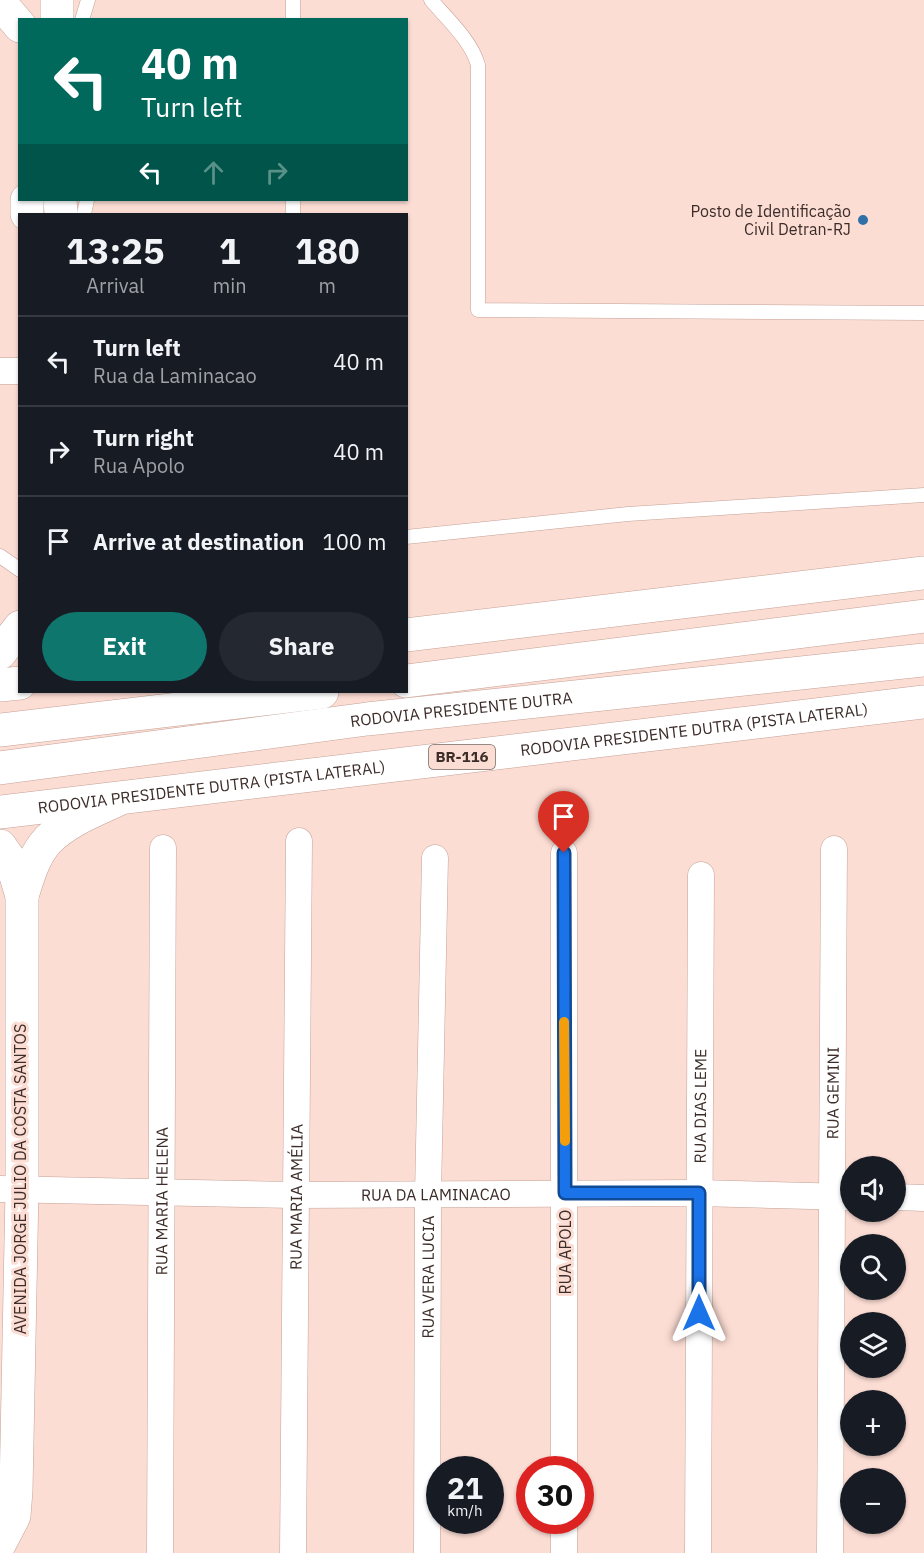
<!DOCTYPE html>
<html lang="en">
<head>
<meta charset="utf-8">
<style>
  :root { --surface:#171b24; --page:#242831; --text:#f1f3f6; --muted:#9ea1a6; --line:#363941; --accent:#0f766e }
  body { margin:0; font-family:"IBM Plex Sans",sans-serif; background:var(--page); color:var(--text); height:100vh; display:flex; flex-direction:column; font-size:22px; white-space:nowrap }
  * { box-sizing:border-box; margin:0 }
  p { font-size:20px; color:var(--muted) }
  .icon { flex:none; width:33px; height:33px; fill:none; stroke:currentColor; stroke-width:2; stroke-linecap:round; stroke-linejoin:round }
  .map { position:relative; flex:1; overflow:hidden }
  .side { position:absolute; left:18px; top:213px; width:390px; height:480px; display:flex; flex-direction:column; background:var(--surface); border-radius:0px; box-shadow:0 2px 4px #0004 }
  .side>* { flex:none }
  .top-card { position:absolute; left:18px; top:18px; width:390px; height:183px; border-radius:0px; box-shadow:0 2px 4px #0004; background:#00695c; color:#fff; overflow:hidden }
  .buttons { position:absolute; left:840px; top:1156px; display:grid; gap:12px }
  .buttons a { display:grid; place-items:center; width:66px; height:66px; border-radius:50%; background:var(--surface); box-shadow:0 2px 4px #0004; font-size:30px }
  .speed { position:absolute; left:426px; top:1456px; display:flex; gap:12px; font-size:30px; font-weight:700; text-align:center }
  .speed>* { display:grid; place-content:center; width:78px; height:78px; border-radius:50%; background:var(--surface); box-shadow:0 2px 4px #0004; line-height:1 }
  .speed small { font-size:15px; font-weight:400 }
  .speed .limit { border:9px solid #d22; background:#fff; color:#111 }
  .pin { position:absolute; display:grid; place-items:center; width:51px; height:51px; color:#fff; margin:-62px -26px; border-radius:50% 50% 50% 0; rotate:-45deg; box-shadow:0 0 6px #0007 }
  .pin .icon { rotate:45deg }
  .me { position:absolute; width:66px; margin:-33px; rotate:0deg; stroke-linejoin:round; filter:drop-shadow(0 0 4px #0008) }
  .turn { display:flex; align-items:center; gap:21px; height:126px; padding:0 24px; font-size:27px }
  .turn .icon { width:78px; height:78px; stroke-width:2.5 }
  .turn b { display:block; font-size:42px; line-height:51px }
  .lanes { display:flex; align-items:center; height:57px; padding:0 24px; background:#0003; justify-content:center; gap:30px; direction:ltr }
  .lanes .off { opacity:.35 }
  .eta { display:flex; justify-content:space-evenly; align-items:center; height:102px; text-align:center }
  .eta b { font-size:36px; font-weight:800; line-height:42px }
  .action { display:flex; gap:12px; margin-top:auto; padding:12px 24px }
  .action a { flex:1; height:69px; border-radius:36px; background:var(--accent); color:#fff; font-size:24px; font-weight:800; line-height:69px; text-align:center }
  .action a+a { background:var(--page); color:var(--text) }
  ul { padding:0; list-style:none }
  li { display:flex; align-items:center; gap:18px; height:90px; padding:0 24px; border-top:2px solid var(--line) }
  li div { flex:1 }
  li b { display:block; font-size:22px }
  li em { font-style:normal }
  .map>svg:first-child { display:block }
</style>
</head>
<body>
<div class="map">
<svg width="924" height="1553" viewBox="0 0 924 1553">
  <rect width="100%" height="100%" fill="#fcddd4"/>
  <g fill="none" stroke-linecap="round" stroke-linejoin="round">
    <!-- service casing -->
    <g stroke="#c5a196" stroke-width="15">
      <g id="service">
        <path d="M431 0C447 19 471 40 478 65V310L924 313"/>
        <path d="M82 20 88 0"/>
        <path d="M293 20V0"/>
        <path d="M293 200V214"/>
        <path d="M84 214 87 200"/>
        <path d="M406 537 628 514 924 495"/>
        <path d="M0 556 20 570"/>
      </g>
    </g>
    <!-- minor casing -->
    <g stroke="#c5a196" stroke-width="27">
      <g id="minor">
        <path d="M0 371H20"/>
        <path d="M564 853V1470"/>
        <path id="s1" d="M0 1189 294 1195 699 1193 850 1197"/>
        <path d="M896 1197 924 1198"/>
        <path id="s2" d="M160 1553 163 848"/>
        <path id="s3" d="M293 1553 299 841"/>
        <path id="s4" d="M427 1553 428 1195 435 858"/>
        <path d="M564 1553V1521"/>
        <path id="s5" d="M698 1553 701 875"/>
        <path id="s6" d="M830 1553 834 849"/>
      </g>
    </g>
    <!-- secondary casing -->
    <g stroke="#c5a196" stroke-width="34">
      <g id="secondary">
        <path d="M0 846 12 863 22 896V1190L16 1491 14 1516 0 1543"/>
        <path d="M22 896C28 877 34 855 48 840 67 821 93 811 117 800"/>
      </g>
    </g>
    <!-- primary casing -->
    <g stroke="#c5a196" stroke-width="34">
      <g id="primary">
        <path d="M0 6 8 12 20 26"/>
        <path d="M57 20V0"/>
        <path d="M27 200V214"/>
        <path d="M60 200 61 214"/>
        <path d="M0 653 20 627"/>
      </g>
    </g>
    <!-- trunk casing -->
    <g stroke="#c5a196" stroke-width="34">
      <g id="trunk">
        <path d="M406 635 924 573"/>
        <path d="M0 685 20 683"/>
        <path id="s7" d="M0 812 924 702"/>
      </g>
    </g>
    <!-- motorway casing -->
    <g stroke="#c5a196" stroke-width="34">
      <g id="motorway">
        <path d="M406 681 924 616"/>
        <path d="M0 730 322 692"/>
        <path id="s8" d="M0 768 367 719 924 660"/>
      </g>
    </g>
    <!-- service -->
    <use href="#service" stroke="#fff" stroke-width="14"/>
    <!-- minor -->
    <use href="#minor" stroke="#fff" stroke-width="26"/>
    <!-- secondary -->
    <use href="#secondary" stroke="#fff" stroke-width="33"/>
    <!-- primary -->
    <use href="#primary" stroke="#fff" stroke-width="33"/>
    <!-- trunk -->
    <use href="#trunk" stroke="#fff" stroke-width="33"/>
    <!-- motorway -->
    <use href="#motorway" stroke="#fff" stroke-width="33"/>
  </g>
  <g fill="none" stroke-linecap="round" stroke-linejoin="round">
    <!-- route casing -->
    <g stroke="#114b97" stroke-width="15">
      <path id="route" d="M564 853 565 1193H699V1313"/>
    </g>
    <!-- route -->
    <use href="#route" stroke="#1a73e8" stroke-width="10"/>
    <!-- slow -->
    <path stroke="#f59e0b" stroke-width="10" d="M564 1022 565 1141"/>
  </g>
  <!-- markers -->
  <circle fill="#3070a7" stroke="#fcddd4" stroke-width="2" cx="863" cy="220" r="6"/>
  <g text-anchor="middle" stroke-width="6" stroke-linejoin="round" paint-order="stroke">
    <!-- shield labels -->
    <rect fill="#fcddd4" stroke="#76625c" stroke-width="1.5" x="429" y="745" width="66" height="24" rx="4.5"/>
    <g font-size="15" font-weight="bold" fill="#3c2d29">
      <text x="462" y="762">BR-116</text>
    </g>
    <!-- poi labels -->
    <g font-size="16" fill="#3c2d29" stroke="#fcddd4" text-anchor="end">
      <text x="851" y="217">Posto de Identificação<tspan x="851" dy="18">Civil Detran-RJ</tspan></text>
    </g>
    <!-- street labels -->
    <g font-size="16" fill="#3c2d29" stroke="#fcddd4">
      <text dy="6" stroke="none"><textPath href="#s8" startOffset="465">RODOVIA PRESIDENTE DUTRA</textPath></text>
      <text dy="6" stroke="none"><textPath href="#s7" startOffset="699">RODOVIA PRESIDENTE DUTRA (PISTA LATERAL)</textPath></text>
      <text dy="6" stroke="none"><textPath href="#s7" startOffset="213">RODOVIA PRESIDENTE DUTRA (PISTA LATERAL)</textPath></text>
      <text dy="6" stroke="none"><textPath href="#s6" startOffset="460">RUA GEMINI</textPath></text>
      <text dy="6" stroke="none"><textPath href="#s5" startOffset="447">RUA DIAS LEME</textPath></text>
      <text transform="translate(20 1179) rotate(-90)" y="6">AVENIDA JORGE JULIO DA COSTA SANTOS</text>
      <text dy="6" stroke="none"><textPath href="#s1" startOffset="436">RUA DA LAMINACAO</textPath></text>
      <text dy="6" stroke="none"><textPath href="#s3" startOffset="356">RUA MARIA AMÉLIA</textPath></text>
      <text dy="6" stroke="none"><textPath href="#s2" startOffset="352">RUA MARIA HELENA</textPath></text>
      <text transform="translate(565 1252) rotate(-90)" y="6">RUA APOLO</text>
      <text dy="6" stroke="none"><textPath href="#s4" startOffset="276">RUA VERA LUCIA</textPath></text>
    </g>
  </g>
</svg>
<div class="buttons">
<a><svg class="icon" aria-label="sound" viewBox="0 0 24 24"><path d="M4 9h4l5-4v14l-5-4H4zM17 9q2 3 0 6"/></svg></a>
<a><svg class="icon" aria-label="search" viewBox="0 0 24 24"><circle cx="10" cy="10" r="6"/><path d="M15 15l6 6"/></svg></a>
<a><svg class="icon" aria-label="layers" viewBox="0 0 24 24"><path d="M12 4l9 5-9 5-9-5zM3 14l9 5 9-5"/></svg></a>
<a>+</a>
<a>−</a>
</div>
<div class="speed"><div>21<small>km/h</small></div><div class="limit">30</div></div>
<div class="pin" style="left:564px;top:853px;background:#d93025"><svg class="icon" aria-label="arrive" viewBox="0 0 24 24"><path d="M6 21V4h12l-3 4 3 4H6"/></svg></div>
<svg class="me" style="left:699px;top:1313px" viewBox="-20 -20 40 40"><path d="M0-17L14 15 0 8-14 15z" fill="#1a73e8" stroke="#fff" stroke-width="4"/></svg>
<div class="top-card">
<div class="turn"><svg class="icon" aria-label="left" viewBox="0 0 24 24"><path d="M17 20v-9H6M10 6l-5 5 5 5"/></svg><div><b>40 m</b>Turn left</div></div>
<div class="lanes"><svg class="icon" aria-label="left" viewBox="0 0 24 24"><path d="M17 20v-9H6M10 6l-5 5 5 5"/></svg><svg class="icon off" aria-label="ahead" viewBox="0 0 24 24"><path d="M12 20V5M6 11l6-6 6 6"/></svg><svg class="icon off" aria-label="right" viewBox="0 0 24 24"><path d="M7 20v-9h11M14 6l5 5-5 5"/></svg></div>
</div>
<section class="side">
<div class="eta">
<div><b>13:25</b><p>Arrival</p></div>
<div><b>1</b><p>min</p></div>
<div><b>180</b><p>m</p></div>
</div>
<ul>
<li><svg class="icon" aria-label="left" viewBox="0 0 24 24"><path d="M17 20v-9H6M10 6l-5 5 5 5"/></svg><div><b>Turn left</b><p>Rua da Laminacao</p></div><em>40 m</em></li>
<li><svg class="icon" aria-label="right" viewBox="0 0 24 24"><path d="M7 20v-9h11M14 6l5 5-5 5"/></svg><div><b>Turn right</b><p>Rua Apolo</p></div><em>40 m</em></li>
<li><svg class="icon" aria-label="arrive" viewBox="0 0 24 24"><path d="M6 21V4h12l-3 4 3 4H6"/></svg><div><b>Arrive at destination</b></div><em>100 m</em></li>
</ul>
<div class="action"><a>Exit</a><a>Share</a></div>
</section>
</div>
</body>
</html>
